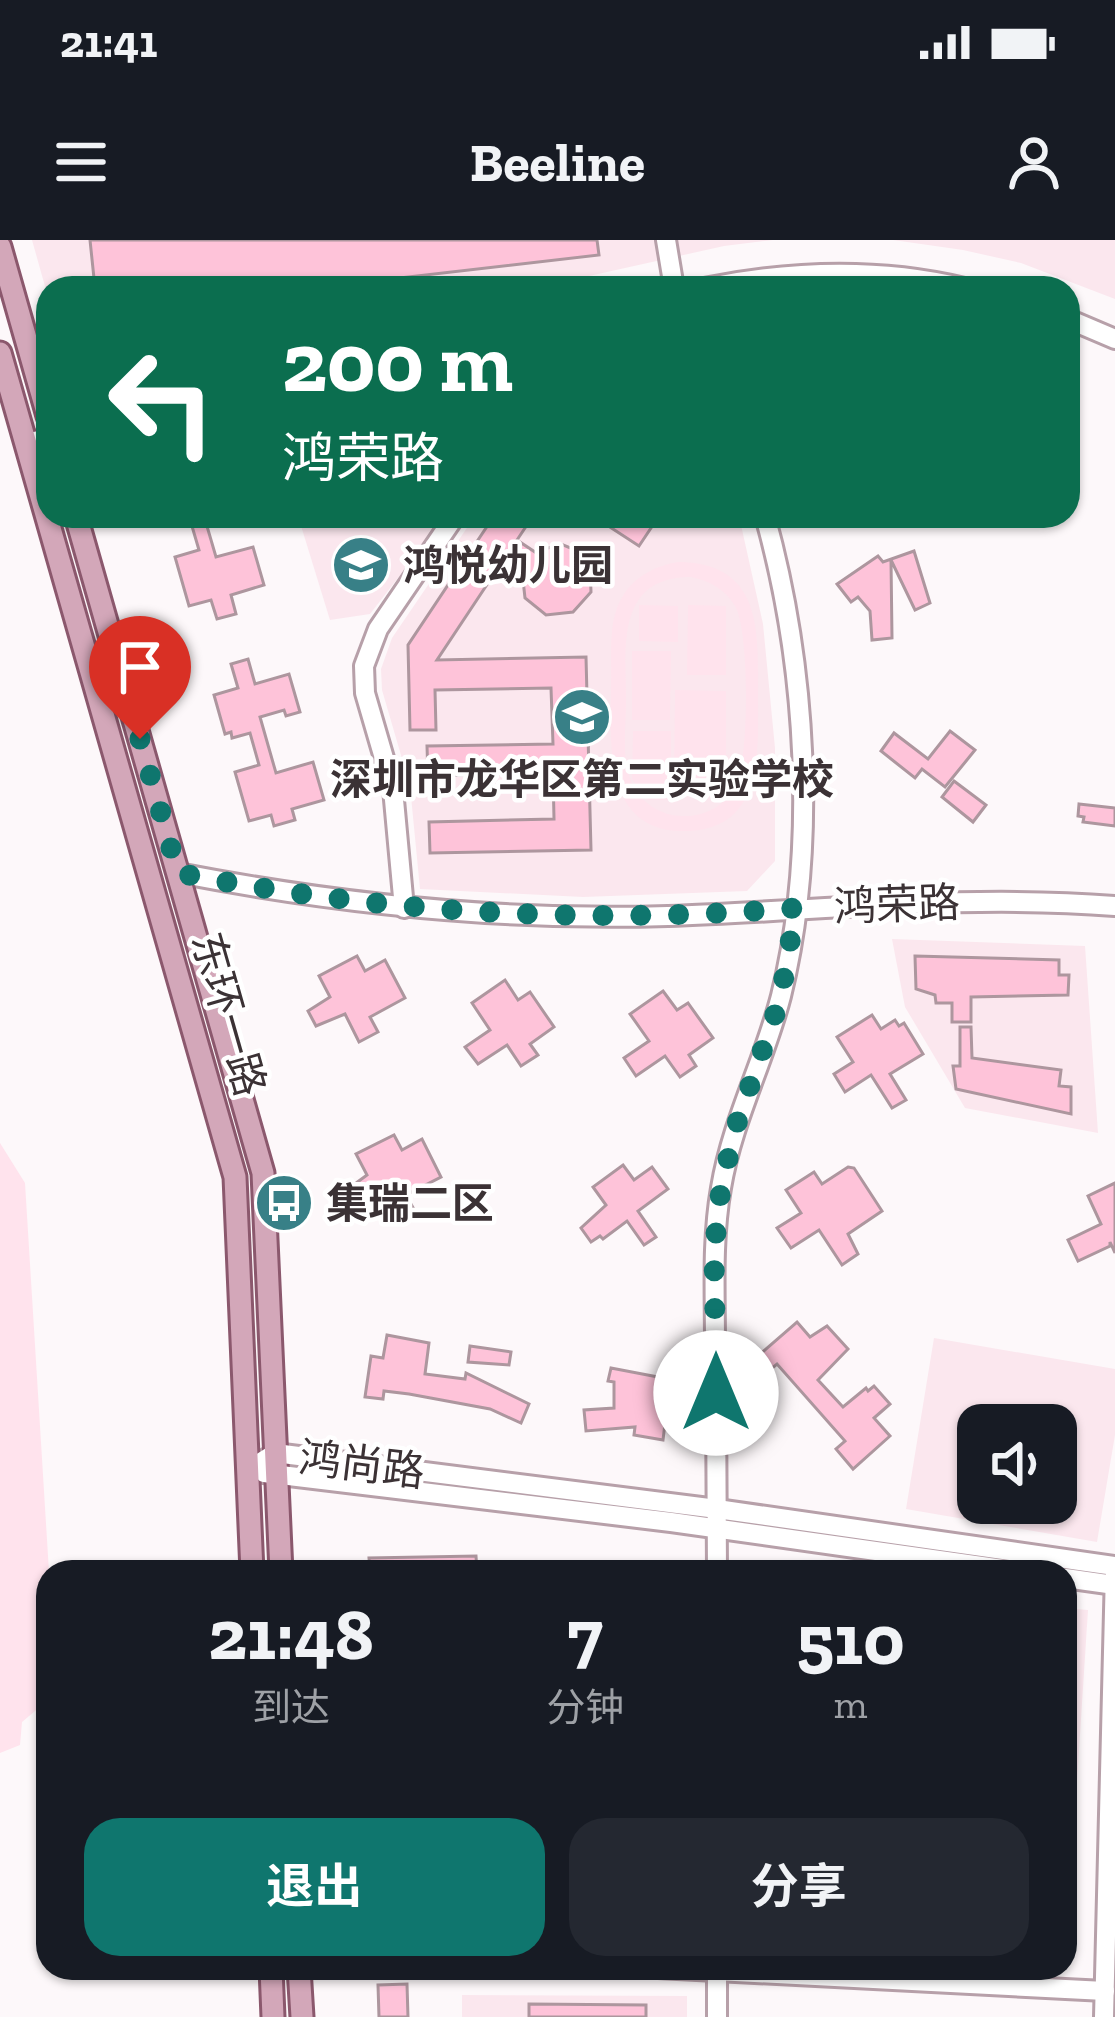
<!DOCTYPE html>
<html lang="zh">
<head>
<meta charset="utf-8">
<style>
  :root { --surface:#171b24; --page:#242831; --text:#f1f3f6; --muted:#9ea1a6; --accent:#0f766e }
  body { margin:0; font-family:"Zilla Slab","Noto Sans SC",serif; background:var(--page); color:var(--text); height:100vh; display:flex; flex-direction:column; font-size:45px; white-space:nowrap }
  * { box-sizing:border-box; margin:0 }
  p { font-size:39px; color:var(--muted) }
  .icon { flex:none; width:66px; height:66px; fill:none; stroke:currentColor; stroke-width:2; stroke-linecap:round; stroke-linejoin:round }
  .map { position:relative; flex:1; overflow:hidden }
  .panel { position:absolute; left:36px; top:1320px; width:1041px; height:420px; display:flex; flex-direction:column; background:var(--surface); border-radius:36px; box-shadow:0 3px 9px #0004 }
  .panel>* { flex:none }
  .top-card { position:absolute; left:36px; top:36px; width:1044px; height:252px; border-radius:36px; box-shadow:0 3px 9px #0004; background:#0b6e4f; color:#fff; overflow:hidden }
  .tools { position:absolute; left:957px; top:1164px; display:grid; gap:24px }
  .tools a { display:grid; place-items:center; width:120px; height:120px; border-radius:24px; background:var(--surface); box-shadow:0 3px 9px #0004; font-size:60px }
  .pin { position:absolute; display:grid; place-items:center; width:102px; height:102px; color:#fff; margin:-123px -51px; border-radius:50% 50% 50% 0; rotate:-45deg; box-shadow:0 0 12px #0007 }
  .pin .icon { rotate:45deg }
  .me { position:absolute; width:132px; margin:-66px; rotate:0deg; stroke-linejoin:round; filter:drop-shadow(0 0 9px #0008) }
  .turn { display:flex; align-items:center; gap:42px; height:252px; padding:0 48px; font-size:54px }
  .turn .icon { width:156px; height:156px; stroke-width:2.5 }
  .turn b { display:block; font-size:84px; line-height:102px }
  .eta { display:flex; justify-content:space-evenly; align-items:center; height:204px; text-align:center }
  .eta b { font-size:72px; font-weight:700; line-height:84px }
  .button { display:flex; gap:24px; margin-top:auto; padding:24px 48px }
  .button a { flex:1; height:138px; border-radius:36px; background:var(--accent); color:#fff; font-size:48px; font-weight:700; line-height:138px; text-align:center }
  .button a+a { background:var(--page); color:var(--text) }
  .status { display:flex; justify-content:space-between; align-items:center; height:84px; padding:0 60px; background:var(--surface); direction:ltr }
  .status svg { height:33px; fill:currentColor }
  header { display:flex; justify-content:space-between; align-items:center; height:156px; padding:0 48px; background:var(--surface); font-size:54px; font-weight:700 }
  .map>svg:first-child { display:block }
</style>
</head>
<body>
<div class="status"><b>21:41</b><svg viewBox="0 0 49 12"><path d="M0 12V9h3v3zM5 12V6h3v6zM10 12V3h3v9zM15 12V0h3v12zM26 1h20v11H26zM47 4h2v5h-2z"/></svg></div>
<header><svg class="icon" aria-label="menu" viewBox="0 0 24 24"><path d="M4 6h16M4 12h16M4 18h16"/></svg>Beeline<svg class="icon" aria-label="person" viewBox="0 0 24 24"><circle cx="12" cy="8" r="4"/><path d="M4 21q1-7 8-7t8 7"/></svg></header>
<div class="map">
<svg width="1115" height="1777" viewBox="0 0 1115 1777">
  <rect width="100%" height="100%" fill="#fdf8fa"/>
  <!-- built -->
  <g fill="#fbe7ee" fill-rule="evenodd">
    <path d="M32 0H773L724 6 535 48H48V57Z"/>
    <path d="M893 0H1115V59L1021 23 963 10Z"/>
    <path d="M298 276H446L370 374 330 380Z"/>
    <path d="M475 276H739L763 384 775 508V621L747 651 583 657 420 649 410 546 382 450 381 429 392 398Z"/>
    <path d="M892 699 1085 706 1098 893 965 868 905 767Z"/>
    <path d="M934 1098 1115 1129V1195L1097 1302 906 1269ZM978 1185H1056V1263H978Z"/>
    <path d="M1065 1368 1088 1370 1065 1728Z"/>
    <path d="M462 1755 687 1756V1777H462Z"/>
  </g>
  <!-- green -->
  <g fill="#ffe3ed" fill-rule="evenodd">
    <path d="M678 322C764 323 758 393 758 457 758 512 764 589 687 591 601 594 611 501 611 443 612 414 607 379 624 354 637 335 656 326 678 322ZM691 337C710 341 725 349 735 366 750 391 749 521 736 546 725 566 704 577 683 576 661 576 641 563 632 543 621 519 626 488 626 462 626 408 615 337 691 337Z"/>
    <path d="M639 365 678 366V402L639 401Z"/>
    <path d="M688 365 726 366V435H687Z"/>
    <path d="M632 411H671L670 480H632Z"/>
    <path d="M675 450 726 451V550H674Z"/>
    <path d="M633 491H671V560H648L632 539Z"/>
    <path d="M0 903 25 943 49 1332 48 1460 22 1482 20 1505 0 1513Z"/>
  </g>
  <!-- building -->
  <g fill="#fec3d9" stroke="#ad969e" stroke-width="3">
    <path d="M90 0H597L599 15 347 44V48H95Z"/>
    <path d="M189 276H204L216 317 253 307 264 345 231 355 236 374 217 379 211 360 189 366 175 317 199 310Z"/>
    <path d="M494 276H533L517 300 535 312 561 304 578 311 590 325 591 352 573 372 546 375 525 358 522 331 504 319 437 420 586 417 591 610 430 613 429 582 554 579 553 533 428 536 427 506 553 504 551 448 435 450 436 490H410L408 405Z"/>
    <path d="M593 276H659L639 306Z"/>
    <path d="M914 311 930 363 915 370 891 320 892 398 872 400 870 371 858 357 851 362 837 344 878 316 883 322Z"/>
    <path d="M248 419 255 444 289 434 300 472 286 476 284 470 260 477 276 533 313 522 324 560 292 569 295 580 274 586 271 575 249 581 235 532 259 525 250 493 232 498 231 492 225 494 214 455 238 448 231 424Z"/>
    <path d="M950 491 975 510 945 547 922 529 915 538 881 511 894 493 928 519Z"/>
    <path d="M954 541 986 565 973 582 942 557Z"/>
    <path d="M1079 564 1115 568V586L1083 582 1084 577 1078 576Z"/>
    <path d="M357 716 365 731 385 720 405 758 370 777 378 792 359 802 345 774 316 786 308 771 330 757 319 736Z"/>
    <path d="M915 716 1059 720V735H1069L1068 755 971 757V782H952V763H936L935 755 916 749Z"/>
    <path d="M505 740 518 760 530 752 554 787 530 804 538 815 521 826 507 805 478 824 465 807 490 790 472 763Z"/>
    <path d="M663 751 677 770 688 763 713 798 689 815 696 826 680 837 665 816 636 836 624 818 649 801 630 774Z"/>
    <path d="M872 775 881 789 895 780 899 786 904 783 923 814 890 834 906 860 892 868 871 835 845 852 834 834 853 822 837 797Z"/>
    <path d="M960 787H971L972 818 1061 830 1059 846 1071 847V874L956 849 953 826H960Z"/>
    <path d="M394 895 402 910 422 899 441 937 406 955 417 975 400 984 382 950 360 962 352 946 367 935 356 914Z"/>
    <path d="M623 925 634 940 652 927 668 949 638 971 656 997 644 1005 627 981 603 999 600 996 591 1002 581 988 606 965 593 947Z"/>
    <path d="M848 927 854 928 882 971 848 994 858 1014 842 1025 819 990 791 1008 777 988 801 973 786 950 814 932 822 944Z"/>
    <path d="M1115 943V1013L1110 1002V1006L1078 1021 1068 1000 1101 984 1088 956Z"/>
    <path d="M797 1082 810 1097 827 1086 848 1109 818 1140 843 1167 866 1148 868 1151 874 1146 890 1164 874 1178 890 1196 853 1229 836 1209 845 1201 777 1124 770 1130 758 1116Z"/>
    <path d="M387 1095 429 1103 425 1134 465 1139 466 1133 529 1164 521 1183 490 1169 409 1154 384 1151 383 1159 365 1157 371 1116 383 1118Z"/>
    <path d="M470 1106 511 1112 509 1125 468 1122Z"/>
    <path d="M611 1128 658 1137 656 1165 667 1167 663 1200 634 1195 635 1187 586 1191 584 1170 614 1168V1142L608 1141Z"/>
    <path d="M476 1316 477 1332H370L369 1318Z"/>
    <path d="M407 1744 408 1777H379L378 1745Z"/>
    <path d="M529 1764 646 1765V1777H529Z"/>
  </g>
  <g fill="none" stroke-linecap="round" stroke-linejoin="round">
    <!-- minor casing -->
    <g stroke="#b7a0a9" stroke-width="24">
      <g id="minor">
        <path d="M666 0 674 48"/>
        <path d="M704 48C789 31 880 28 964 48"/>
        <path d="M1068 79 1115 99"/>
        <path d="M25 203 48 198"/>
        <path d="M178 633C339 664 503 681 668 676 818 671 965 654 1115 666"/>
        <path d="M404 668 393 549 365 453 364 426 378 389 455 276"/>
        <path d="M247 1231 275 1213 717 1269 1115 1326"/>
        <path d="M264 1233 671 1282 1024 1332"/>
        <path d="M717 1332C717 1256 716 1179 715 1103 715 1051 712 1000 721 948 732 881 764 822 781 756 818 606 806 424 765 276"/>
        <path d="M1065 1338 1115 1345"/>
        <path d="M658 1728 1105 1751"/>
        <path d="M717 1728V1777"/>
        <path d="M1104 1777 1115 1331"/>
      </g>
    </g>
    <!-- major casing -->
    <g stroke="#8b586d" stroke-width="27">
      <g id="major">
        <path d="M0 7 48 176"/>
        <path d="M0 113 235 937 252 1332"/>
        <path d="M76 276 263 933 281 1332"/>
        <path d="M271 1728 273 1777"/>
        <path d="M299 1728 302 1777"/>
      </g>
    </g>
    <!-- minor -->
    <use href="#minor" stroke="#fff" stroke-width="18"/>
    <!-- major -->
    <use href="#major" stroke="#d3a7b9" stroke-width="21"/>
  </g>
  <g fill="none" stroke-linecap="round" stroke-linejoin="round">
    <!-- route -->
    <path stroke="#0f766e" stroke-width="21" stroke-dasharray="0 37.8" d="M140 499 178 633C383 673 588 685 796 668L780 760 736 886 721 948 714 1011 716 1153"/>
  </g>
  <!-- icons -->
  <defs>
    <g id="school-disc" transform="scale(3)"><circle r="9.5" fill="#388087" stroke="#fff"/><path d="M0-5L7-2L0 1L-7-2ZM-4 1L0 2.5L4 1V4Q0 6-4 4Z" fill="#fff"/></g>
    <g id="bus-disc" transform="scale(3)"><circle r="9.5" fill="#388087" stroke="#fff"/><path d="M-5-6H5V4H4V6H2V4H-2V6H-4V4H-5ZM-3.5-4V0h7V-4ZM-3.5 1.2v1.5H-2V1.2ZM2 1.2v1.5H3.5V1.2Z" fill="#fff"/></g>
  </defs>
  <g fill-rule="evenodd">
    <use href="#school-disc" x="361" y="325"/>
    <use href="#school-disc" x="582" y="477"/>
    <use href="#bus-disc" x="284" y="963"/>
  </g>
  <g text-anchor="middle" stroke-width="9" stroke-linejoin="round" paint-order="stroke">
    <!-- poi labels -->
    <g font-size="42" font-weight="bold" fill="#3b3235" stroke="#fff" text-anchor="start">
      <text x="403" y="340">鸿悦幼儿园</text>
      <text x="582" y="554" text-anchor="middle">深圳市龙华区第二实验学校</text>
      <text x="326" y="978">集瑞二区</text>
    </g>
    <!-- street labels -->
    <g font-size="42" fill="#3b3235" stroke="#fff">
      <text transform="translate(897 664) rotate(-2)" y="15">鸿荣路</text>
      <text transform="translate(229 774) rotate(74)" y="15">东环一路</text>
      <text transform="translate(362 1224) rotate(7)" y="15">鸿尚路</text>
    </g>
  </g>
</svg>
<div class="tools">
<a><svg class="icon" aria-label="sound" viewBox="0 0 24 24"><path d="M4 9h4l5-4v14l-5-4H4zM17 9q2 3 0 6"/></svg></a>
</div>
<div class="pin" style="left:140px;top:499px;background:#d93025"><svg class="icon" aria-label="arrive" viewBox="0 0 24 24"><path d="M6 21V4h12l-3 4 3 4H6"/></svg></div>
<svg class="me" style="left:716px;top:1153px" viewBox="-20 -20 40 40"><circle r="19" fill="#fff"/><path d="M0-13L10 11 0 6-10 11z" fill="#0f766e"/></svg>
<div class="top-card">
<div class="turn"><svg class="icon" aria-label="left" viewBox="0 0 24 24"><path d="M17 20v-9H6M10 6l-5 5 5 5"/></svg><div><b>200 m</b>鸿荣路</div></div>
</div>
<section class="panel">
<div class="eta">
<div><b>21:48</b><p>到达</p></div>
<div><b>7</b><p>分钟</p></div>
<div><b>510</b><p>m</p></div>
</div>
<div class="button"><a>退出</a><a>分享</a></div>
</section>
</div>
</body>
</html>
